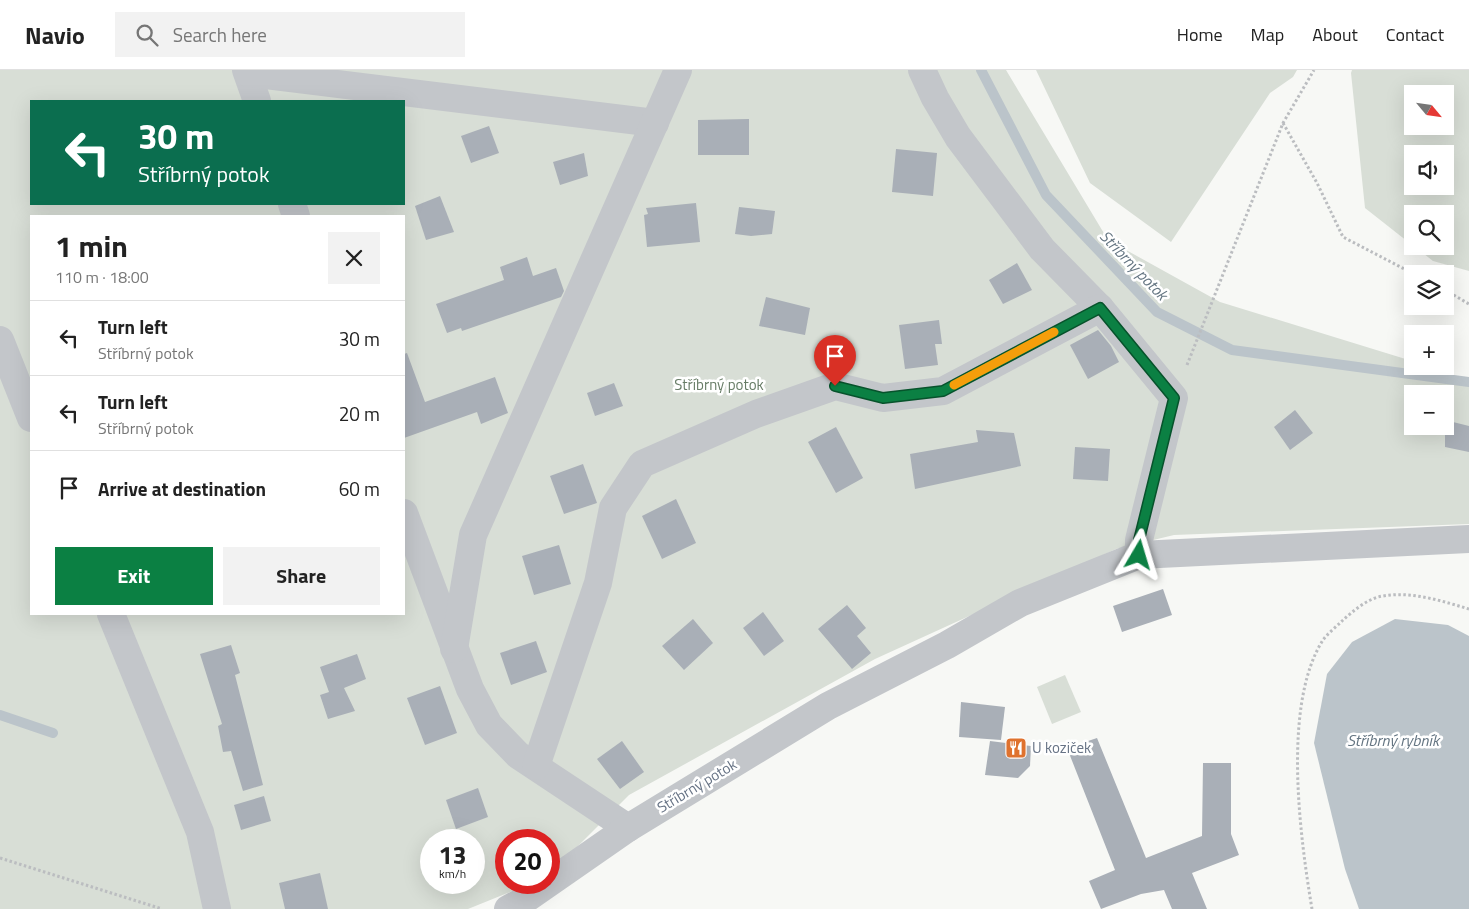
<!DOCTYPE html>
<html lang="en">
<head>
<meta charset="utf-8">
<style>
  :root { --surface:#fff; --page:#f2f2f2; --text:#222; --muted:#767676; --line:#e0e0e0; --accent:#0b8043 }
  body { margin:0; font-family:"Titillium Web",sans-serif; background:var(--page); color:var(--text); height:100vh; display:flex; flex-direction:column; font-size:19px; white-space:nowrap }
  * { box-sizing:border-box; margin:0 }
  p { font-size:16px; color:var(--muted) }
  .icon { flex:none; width:28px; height:28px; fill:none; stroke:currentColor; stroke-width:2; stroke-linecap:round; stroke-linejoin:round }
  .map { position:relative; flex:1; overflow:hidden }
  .side { position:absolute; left:30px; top:145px; width:375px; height:400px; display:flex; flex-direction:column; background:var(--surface); border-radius:0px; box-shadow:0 5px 20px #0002 }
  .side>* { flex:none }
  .guide { position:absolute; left:30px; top:30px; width:375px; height:105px; border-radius:0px; box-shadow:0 5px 20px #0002; background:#0b6e4f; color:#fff; overflow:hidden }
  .needle { width:32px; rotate:119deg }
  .tools { position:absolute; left:1404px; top:15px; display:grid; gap:10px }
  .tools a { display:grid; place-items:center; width:50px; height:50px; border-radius:0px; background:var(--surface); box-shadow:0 5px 20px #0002; font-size:25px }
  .speed { position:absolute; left:420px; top:759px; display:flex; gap:10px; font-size:25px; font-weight:700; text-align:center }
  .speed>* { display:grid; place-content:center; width:65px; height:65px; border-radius:50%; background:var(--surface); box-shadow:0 5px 20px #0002; line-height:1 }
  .speed small { font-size:12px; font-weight:400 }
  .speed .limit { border:8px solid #d22; background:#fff; color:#111 }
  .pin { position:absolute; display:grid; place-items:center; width:42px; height:42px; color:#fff; margin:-51px -21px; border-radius:50% 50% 50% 0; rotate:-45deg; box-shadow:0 0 5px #0007 }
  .pin .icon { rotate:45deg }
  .me { position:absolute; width:55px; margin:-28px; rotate:7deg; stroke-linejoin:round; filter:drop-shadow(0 0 4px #0008) }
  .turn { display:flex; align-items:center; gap:18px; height:105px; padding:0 25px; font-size:22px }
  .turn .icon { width:65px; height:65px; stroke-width:2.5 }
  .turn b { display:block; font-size:35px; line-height:42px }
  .round { display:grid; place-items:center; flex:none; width:52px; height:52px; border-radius:0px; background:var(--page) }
  .headline { display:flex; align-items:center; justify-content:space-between; height:85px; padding:0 25px }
  h1 { font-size:30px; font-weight:700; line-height:38px }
  .button { display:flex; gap:10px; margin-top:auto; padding:10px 25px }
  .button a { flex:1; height:58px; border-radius:0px; background:var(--accent); color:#fff; font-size:20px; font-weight:700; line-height:58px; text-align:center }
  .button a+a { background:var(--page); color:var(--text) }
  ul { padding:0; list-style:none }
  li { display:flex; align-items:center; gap:15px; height:75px; padding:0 25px; border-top:1px solid var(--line) }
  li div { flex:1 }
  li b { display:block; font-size:19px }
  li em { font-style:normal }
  header { display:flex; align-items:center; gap:30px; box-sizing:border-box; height:70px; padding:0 25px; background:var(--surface); border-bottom:1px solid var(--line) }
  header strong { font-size:24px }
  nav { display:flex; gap:28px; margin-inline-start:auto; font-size:18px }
  .search { width:350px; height:45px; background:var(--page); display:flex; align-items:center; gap:12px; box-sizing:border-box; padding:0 18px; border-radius:0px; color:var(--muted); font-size:19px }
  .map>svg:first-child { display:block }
</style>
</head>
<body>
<header>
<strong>Navio</strong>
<div class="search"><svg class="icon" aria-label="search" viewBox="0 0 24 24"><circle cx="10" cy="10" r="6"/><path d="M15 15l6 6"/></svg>Search here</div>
<nav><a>Home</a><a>Map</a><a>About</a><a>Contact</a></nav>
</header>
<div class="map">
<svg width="1469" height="839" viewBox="0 0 1469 839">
  <rect width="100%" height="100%" fill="#f7f8f5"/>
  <!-- green -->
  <g fill="#d8ded6" fill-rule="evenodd">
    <path d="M0 0H1006L1108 170 1220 232 1412 291V296H1426L1469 314V454L1174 465 1116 479 875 589 629 725 549 805V770H506V812L532 813 468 839H0ZM31 31H404V134H31ZM31 146H404V544H31ZM1412 324H1445V356H1412ZM431 770H474V812H431Z"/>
    <path d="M1036 0H1297L1293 7 1270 23 1171 172 1090 113Z"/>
    <path d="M1352 0H1469V201L1433 191 1414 176H1445V144H1412V175L1365 138 1351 3ZM1412 24H1445V56H1412ZM1412 84H1445V116H1412Z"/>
    <path d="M1065 605 1081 642 1052 654 1037 617Z"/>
  </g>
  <!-- water -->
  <path fill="#bbc4ca" d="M1395 549 1448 555 1469 566V839H1359L1345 799 1314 673 1327 604 1352 572Z"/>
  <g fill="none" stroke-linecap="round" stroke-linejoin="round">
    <!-- stream -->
    <g stroke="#bbc4ca" stroke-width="10">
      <path d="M981 0 1046 125 1157 242 1232 280 1469 312"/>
      <path d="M0 645 53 663"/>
    </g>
  </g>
  <!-- building -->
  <g fill="#a9afb7">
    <path d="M749 49V85H698V50Z"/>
    <path d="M489 56 499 83 471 93 461 66Z"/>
    <path d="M896 79 937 83 933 126 892 122Z"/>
    <path d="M584 83 588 106 560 115 553 92Z"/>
    <path d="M440 126 454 162 426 170 415 136Z"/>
    <path d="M696 133 700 172 647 177 644 145 648 144 646 138Z"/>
    <path d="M739 137 775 141 772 164 751 166 735 164Z"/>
    <path d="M527 187 533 206 556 198 564 221 561 227 462 261 461 258 447 263 436 234 504 210 500 197Z"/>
    <path d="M1017 193 1032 220 1003 234 989 210Z"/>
    <path d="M766 227 810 238 805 265 759 256Z"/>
    <path d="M939 250 942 274H935L938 295 905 299 899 255Z"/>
    <path d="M1098 260 1111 276 1119 292 1088 309 1070 275Z"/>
    <path d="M407 283 425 332 495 307 508 343 481 354 477 342 404 368V284Z"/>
    <path d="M614 313 623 336 595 346 587 323Z"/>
    <path d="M1295 340 1313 363 1290 380 1274 357Z"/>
    <path d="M1445 350 1469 356V382L1445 377Z"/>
    <path d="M836 357 863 408 836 423 808 372Z"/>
    <path d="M976 360 1014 363 1021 396 915 419 910 384 978 372Z"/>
    <path d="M1075 377 1110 379 1108 411 1073 409Z"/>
    <path d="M583 394 597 433 564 444 550 406Z"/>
    <path d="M676 429 696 473 662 489 642 446Z"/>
    <path d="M559 475 571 514 534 525 522 486Z"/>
    <path d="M1163 519 1172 545 1122 562 1113 536Z"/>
    <path d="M847 535 866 558 857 566 871 583 852 599 818 559Z"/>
    <path d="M763 542 784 571 764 586 743 558Z"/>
    <path d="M693 549 713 573 684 600 662 576Z"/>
    <path d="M536 571 547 602 511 615 500 583Z"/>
    <path d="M231 575 240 603 235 605 263 715 243 721 231 681 223 682 218 656 222 654 200 584Z"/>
    <path d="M357 584 366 609 344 618 355 641 328 649 320 625 329 622 320 597Z"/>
    <path d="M440 616 457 663 425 675 407 628Z"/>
    <path d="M961 632 1005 637 1001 670 959 667Z"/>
    <path d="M1097 668 1146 788 1202 766 1203 693H1231V764L1239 785 1192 803 1207 839H1172L1164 820 1141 824 1101 839 1089 811 1115 800 1067 678Z"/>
    <path d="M622 671 644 702 620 719 597 689Z"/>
    <path d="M990 671 1031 676 1030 696 1018 708 985 705Z"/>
    <path d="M478 718 488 747 456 759 446 730Z"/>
    <path d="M264 726 271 751 241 760 234 735Z"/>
    <path d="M320 803 328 839H285L279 813Z"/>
  </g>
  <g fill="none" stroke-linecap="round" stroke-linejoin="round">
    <!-- path -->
    <g stroke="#bbbdc0" stroke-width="3" stroke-dasharray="2.5 2.5" stroke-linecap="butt">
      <path d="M1283 53 1317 113 1343 167 1414 204"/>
      <path d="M1445 220 1469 234"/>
      <path d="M1187 295 1283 53 1314 0"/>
      <path d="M0 788 162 839"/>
      <path d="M1312 839C1300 767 1282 634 1323 570 1328 563 1336 557 1342 551 1353 541 1368 528 1383 526 1412 521 1442 531 1469 539"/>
    </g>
    <!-- minor -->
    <g stroke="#c3c6ca" stroke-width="28">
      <path d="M246 0 257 31"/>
      <path d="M922 0 935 28 958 67 1042 179 1100 238 1174 328 1139 470V485"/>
      <path d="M248 3 655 53"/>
      <path d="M292 134 296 146"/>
      <path d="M0 270 31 348"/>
      <path d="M404 443 470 619 489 655 518 685 628 758"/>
      <path d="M111 544 200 762 217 839"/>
      <path d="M454 579 473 465 678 0"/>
      <path d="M536 696 598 513 613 438 642 394 756 344 835 316 883 328 943 321 1100 238"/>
      <path d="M508 839 523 831 628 758 828 636 947 575 1020 533 1139 485 1469 469"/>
    </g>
  </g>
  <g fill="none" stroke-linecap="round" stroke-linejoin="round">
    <!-- route casing -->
    <g stroke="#07532c" stroke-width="12">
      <path id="route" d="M835 316 883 328 943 321 1100 238 1174 328 1139 470V485"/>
    </g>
    <!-- route -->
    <use href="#route" stroke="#0b8043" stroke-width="9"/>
    <!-- slow -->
    <path stroke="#f59e0b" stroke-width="9" d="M954 315 1054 262"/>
  </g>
  <!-- icons -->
  <defs>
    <g id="restaurant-square" transform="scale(1.125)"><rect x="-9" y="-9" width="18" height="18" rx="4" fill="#df722e" stroke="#fff"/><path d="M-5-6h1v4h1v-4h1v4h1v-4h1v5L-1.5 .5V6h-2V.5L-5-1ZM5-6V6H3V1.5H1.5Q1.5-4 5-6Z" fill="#fff"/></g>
  </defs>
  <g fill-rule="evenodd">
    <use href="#restaurant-square" x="1016" y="678"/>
  </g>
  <g text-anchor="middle" stroke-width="5" stroke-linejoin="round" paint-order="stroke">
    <!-- park labels -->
    <g font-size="15" fill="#677c66" stroke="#fff">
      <text x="719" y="320">Stříbrný potok</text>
    </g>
    <!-- poi labels -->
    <g font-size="15" fill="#677385" stroke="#fff" text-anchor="start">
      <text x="1032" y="683">U koziček</text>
    </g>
    <!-- street labels -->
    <g font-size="15" fill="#677385" stroke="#fff">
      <text transform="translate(697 716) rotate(-31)" y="5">Stříbrný potok</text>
    </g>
    <!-- water labels -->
    <g font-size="16" font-style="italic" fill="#637481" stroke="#fff">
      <text transform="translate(1134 195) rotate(46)" y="6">Stříbrný potok</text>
      <text x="1393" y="676">Stříbrný rybník</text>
    </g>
  </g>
</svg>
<div class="tools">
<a><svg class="needle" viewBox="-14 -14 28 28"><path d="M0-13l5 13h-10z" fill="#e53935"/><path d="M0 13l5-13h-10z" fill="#767676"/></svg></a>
<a><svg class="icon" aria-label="sound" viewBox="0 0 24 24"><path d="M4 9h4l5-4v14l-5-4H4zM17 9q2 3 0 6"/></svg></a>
<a><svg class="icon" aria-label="search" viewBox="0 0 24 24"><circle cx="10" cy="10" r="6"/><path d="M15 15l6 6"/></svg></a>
<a><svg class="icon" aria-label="layers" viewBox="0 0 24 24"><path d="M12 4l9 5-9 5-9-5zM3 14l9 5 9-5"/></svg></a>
<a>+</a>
<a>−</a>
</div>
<div class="speed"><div>13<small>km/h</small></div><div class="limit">20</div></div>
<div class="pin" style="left:835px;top:316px;background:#d93025"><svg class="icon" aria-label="arrive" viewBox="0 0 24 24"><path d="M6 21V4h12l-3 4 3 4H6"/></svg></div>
<svg class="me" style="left:1139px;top:485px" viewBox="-20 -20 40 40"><path d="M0-17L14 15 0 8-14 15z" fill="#0b8043" stroke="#fff" stroke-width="4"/></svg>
<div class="guide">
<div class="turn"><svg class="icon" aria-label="left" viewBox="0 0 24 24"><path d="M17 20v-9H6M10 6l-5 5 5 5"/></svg><div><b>30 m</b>Stříbrný potok</div></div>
</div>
<section class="side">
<div class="headline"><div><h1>1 min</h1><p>110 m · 18:00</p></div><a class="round"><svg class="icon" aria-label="close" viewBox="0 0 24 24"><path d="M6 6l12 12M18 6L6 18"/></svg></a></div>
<ul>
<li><svg class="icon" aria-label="left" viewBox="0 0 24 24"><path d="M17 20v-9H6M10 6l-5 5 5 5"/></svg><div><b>Turn left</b><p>Stříbrný potok</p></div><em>30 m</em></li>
<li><svg class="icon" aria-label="left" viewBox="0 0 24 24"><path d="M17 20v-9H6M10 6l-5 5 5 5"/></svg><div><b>Turn left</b><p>Stříbrný potok</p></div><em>20 m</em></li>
<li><svg class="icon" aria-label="arrive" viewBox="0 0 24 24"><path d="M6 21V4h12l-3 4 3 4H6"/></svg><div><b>Arrive at destination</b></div><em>60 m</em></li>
</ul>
<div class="button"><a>Exit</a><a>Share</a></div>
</section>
</div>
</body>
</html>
